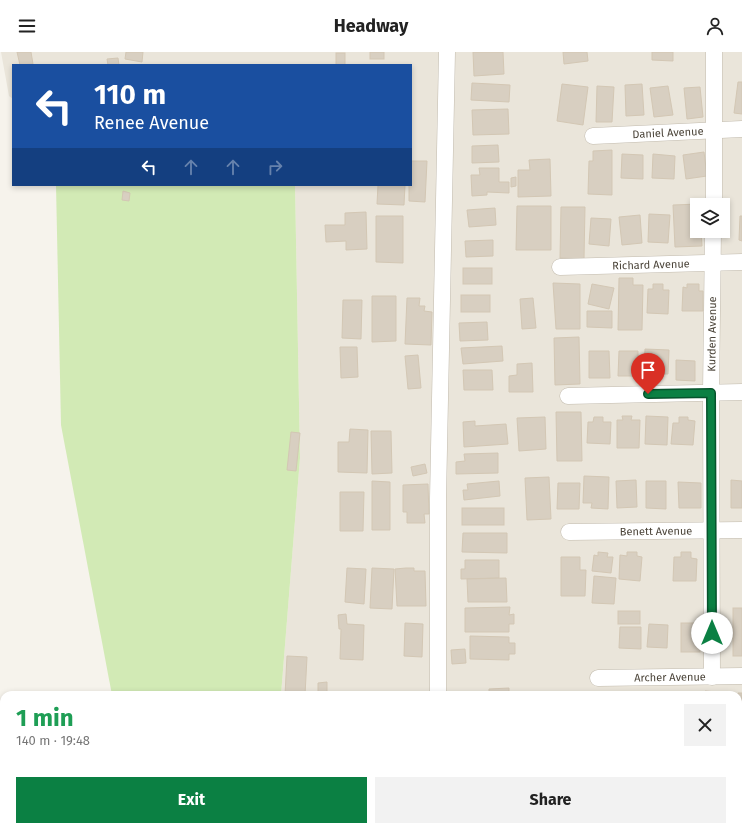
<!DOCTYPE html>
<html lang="en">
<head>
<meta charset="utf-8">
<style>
  :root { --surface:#fff; --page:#f2f2f2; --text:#222; --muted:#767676; --accent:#0b8043 }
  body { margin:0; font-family:"Fira Sans",sans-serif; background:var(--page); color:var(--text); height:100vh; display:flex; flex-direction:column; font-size:15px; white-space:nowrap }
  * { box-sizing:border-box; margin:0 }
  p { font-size:13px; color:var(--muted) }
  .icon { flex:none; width:22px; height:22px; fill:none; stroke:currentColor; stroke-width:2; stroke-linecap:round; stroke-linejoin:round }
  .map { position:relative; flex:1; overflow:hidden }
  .drawer { position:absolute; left:0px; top:639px; width:742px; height:140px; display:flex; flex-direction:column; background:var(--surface); border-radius:12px 12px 0 0; box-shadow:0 2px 6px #0003 }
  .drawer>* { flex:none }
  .banner { position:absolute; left:12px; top:12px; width:400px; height:122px; border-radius:0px; box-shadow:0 2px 6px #0003; background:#1a4fa0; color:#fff; overflow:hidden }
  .controls { position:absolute; left:690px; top:146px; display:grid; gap:8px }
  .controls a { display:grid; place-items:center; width:40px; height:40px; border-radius:0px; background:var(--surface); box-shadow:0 2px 6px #0003; font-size:20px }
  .pin { position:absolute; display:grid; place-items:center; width:34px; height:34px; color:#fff; margin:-41px -17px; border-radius:50% 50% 50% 0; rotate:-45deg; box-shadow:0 0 4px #0007 }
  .pin .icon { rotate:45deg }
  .me { position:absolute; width:44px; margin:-22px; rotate:0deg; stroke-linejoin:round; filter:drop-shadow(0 0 3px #0008) }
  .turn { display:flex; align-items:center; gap:14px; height:84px; padding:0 16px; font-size:18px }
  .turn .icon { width:52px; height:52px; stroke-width:2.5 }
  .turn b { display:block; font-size:28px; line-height:34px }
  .lanes { display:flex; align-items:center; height:38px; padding:0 16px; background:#0003; justify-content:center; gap:20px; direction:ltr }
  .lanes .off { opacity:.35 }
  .round { display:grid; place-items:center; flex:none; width:42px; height:42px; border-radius:0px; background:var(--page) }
  .summary { display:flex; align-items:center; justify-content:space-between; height:68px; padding:0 16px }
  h1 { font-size:24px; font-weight:700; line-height:30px; color:#1e9e55 }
  .primary-button { display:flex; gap:8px; margin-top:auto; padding:8px 16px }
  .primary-button a { flex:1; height:46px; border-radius:0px; background:var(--accent); color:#fff; font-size:16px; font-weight:700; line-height:46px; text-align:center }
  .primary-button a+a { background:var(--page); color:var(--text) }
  header { display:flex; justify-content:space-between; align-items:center; height:52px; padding:0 16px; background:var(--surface); font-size:18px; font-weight:700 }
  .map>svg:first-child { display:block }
</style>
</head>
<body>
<header><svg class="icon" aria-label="menu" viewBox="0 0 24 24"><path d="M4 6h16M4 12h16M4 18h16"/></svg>Headway<svg class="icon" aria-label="person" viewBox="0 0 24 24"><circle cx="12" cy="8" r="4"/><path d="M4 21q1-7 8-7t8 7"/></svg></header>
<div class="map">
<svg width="742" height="779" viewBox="0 0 742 779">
  <rect width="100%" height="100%" fill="#f6f3ec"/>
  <!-- residential -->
  <g fill="#eae5da" fill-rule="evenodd">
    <path d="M1 0H742V743H738V643H281L300 406 295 133H411V13H13V47L9 44ZM697 153H723V179H697Z"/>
    <path d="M222 775H543L544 779H222Z"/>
  </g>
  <!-- green -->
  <path fill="#d2eab5" d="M56 133H295L300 406 281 643H112L61 373Z"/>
  <!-- building -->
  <g fill="#d8cfc1" stroke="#d3c7b4">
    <path d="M17 0H31L33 12 20 13Z"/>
    <path d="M126 0H143L142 10 125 7Z"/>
    <rect x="370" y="0" width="14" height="7"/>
    <path d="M473 0H503L504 22 474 24Z"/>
    <path d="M563 0H587L588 9 564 12Z"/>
    <path d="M652 0H673V9L652 8Z"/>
    <rect x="336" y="1" width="9" height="12"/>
    <path d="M118 6 119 13H108L107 7Z"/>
    <path d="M738 30H742V62L734 61Z"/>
    <path d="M472 31 510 33 509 50 471 48Z"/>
    <path d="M562 32 588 35 583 73 557 69Z"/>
    <path d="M642 32 644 63 626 64 625 33Z"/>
    <path d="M597 34 614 35 612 70H596Z"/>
    <path d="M668 34 673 63 654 65 650 36Z"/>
    <path d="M700 35 703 65 687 67 684 36Z"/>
    <path d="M508 57 509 82 473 83 472 58Z"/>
    <path d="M498 93 499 110 472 111V94Z"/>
    <path d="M612 98V143L588 142 589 109H593V99Z"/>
    <path d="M704 100 707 124 686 127 683 103Z"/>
    <path d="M622 102 643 103V127L621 126Z"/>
    <path d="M653 102 675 104 674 127 652 126Z"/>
    <path d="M550 107 551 144 518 145V118H530L529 108Z"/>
    <path d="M411 109H427L425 150 409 149V133H411Z"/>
    <path d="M479 116H499V130H509V141L487 140V143L472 144 471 123H480Z"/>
    <path d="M516 125V134L511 135V126Z"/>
    <path d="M378 133H405L404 153 377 152Z"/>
    <path d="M123 139 130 141 129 149 122 148Z"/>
    <path d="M699 152 697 153V179H701L702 194 675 195 673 153Z"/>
    <path d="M517 154H551V198H516Z"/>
    <path d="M561 155H585L584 207 560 206Z"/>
    <path d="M495 156 496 173 469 175 467 158Z"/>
    <path d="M366 160 367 197 346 198V189L326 190 325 173H345V161Z"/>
    <path d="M649 162 670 163 668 191 648 190Z"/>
    <path d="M640 163 642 191 622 193 619 165Z"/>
    <path d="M376 164H403V211L376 210Z"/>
    <path d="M740 164H742V189L739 188Z"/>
    <path d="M591 166 611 167 609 194 589 192Z"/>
    <path d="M493 188V204L466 205 465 189Z"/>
    <rect x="463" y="216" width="29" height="16"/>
    <path d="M619 226H633V233H643L642 278H618Z"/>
    <path d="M553 231 580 232V277H556Z"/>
    <path d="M592 232 614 236 609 257 588 252Z"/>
    <path d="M653 232H663V238H669L668 262 647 261 648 237H653Z"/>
    <path d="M687 232H699V239H703V259H682L683 235 687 236Z"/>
    <rect x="461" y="243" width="29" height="17"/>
    <path d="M372 244H396V289L372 290Z"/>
    <path d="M407 246H420L419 254H425L424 259 432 260 431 293 405 292Z"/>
    <path d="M533 246 536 276 522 277 520 247Z"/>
    <path d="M343 248H362L361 287 342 286Z"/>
    <path d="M587 259H612V276L587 275Z"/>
    <path d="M487 270 488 288 460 289 459 271Z"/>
    <path d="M579 285 580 332 555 333 554 286Z"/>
    <path d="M502 294 503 309 463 312 461 296Z"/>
    <path d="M340 295H357L358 325 341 326Z"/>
    <path d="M645 297 669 298 668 322H660V326H652L650 321H644Z"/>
    <path d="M589 299H609L610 326H589Z"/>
    <path d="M619 299H638V324H618Z"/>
    <path d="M418 303 421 336 408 337 405 304Z"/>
    <path d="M676 308 695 309V329L676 328Z"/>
    <path d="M532 311 533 340H509V324L517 323V312Z"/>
    <path d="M463 318H492L493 338H464Z"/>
    <path d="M556 360H581L582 409H557Z"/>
    <path d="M622 364H632L631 368H640L639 396H617V368H623Z"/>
    <path d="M646 364 668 365 667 393 645 392Z"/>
    <path d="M545 365 546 397 519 399 517 366Z"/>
    <path d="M594 365H603V370H611L610 392 587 391 588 370H593Z"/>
    <path d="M679 365H688V368L695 369 693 393 671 392 673 371H679Z"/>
    <path d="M475 369V374L506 372 508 392 464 395 463 370Z"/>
    <path d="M350 377 368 378 367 421 338 420V390H349Z"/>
    <path d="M371 379H391L392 421 372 422Z"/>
    <path d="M291 380 300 381 296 419 287 418Z"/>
    <path d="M498 401V421L456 422V410L465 409 464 402Z"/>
    <path d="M425 412 427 421 413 424 411 415Z"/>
    <path d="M584 424 609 425 608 457 591 456 592 451H583Z"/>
    <path d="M549 425 551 467 527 468 525 426Z"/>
    <path d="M636 428 637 455 617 456 616 429Z"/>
    <path d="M731 428 742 429V456H731Z"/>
    <path d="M372 429 390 430V478H372Z"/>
    <path d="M499 429 500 444 464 448 463 438H468L467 432Z"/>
    <path d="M646 429H666V457L646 456Z"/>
    <path d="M678 430 701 431V456H679Z"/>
    <path d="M558 431H580L579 457H557Z"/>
    <path d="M428 432 429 462H424L425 471H407V460H403V433Z"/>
    <path d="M340 440H364L363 479H340Z"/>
    <rect x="462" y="456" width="42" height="17"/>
    <path d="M463 481H507V501L462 500Z"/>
    <path d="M598 500 608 501 607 505H613L611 521 592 519 594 503 598 504Z"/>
    <path d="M627 500H637V504L642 505 640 529 619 527 620 503 627 504Z"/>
    <path d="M681 500H691V506L697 507 696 529H673L674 505H681Z"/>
    <path d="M561 505H580V518H586L585 544H561Z"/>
    <path d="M465 508H499V526L461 527V517H465Z"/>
    <path d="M347 516 366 517 364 552 345 550Z"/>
    <path d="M372 516 394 517 392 557 370 556Z"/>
    <path d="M406 516H414V519H425L426 554H397L395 517Z"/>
    <path d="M594 524 616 526 614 552 592 551Z"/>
    <path d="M506 526 507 550H468L467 527Z"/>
    <path d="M510 555 509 563 514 562V572H509V580H465V556Z"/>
    <rect x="733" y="556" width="9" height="48"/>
    <rect x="618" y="559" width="22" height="13"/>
    <path d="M346 562 347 572 364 573 363 608 340 607 341 577H339L338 563Z"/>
    <path d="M405 571 423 572 422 605 404 604Z"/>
    <rect x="681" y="571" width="19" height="29"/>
    <path d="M649 572 668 573 667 596 647 595Z"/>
    <path d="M620 575H641V597L619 596Z"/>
    <path d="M470 584 509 585V591H515V602H509V608L470 607Z"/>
    <path d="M465 597 466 611 452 612 451 598Z"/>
    <path d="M287 604 307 605 305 643H285Z"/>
    <path d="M327 630V641L318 642V631Z"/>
    <path d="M509 636V643H489V637Z"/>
    <path d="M705 639 717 640V643H705Z"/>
    <path d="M648 640H661V643H672H648Z"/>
    <path d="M738 641H742V687H740Z"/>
    <path d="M389 775 422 776V779H389Z"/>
    <rect x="463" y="775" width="29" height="4"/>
  </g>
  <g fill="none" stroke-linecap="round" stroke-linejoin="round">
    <!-- minor casing -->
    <g stroke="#c2bbae" stroke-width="17">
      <g id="minor">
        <path id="s1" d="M593 84 742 77"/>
        <path d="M714 153V0"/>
        <path id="s2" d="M560 215 742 210"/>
        <path d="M568 344 742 340"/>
        <path id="s3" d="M569 480 742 478"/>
        <path id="s4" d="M712 625 711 341 713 179"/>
        <path id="s5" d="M598 626 742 624"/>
        <path d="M438 643V446L447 0"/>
        <path d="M438 775V779"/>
      </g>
    </g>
    <!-- minor -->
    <use href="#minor" stroke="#fff" stroke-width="16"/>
  </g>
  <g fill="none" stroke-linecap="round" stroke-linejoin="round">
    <!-- route casing -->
    <g stroke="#07532c" stroke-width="10">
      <path id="route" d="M648 342 711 341 712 581"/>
    </g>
    <!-- route -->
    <use href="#route" stroke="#0b8043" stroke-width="7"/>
  </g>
  <g text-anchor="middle" stroke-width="4" stroke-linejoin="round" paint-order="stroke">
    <!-- street labels -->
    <g font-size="11" fill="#4b4439" stroke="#fff">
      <text dy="4" stroke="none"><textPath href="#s1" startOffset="75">Daniel Avenue</textPath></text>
      <text dy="4" stroke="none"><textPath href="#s2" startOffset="91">Richard Avenue</textPath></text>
      <text dy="4" stroke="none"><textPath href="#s4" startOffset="343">Kurden Avenue</textPath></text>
      <text dy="4" stroke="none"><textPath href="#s3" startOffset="87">Benett Avenue</textPath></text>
      <text dy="4" stroke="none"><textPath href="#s5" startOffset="72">Archer Avenue</textPath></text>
    </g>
  </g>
</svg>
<div class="controls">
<a><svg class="icon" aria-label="layers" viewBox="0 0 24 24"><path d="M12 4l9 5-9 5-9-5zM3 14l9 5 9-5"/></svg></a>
</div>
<div class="pin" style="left:648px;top:342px;background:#d93025"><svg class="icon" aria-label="arrive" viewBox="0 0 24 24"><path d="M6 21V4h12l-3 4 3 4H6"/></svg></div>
<svg class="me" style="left:712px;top:581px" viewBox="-20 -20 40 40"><circle r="19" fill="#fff"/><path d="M0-13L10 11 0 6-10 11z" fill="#0b8043"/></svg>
<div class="banner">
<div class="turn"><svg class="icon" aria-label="left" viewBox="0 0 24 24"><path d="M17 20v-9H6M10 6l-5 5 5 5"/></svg><div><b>110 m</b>Renee Avenue</div></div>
<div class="lanes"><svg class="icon" aria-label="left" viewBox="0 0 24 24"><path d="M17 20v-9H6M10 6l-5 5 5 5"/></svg><svg class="icon off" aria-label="ahead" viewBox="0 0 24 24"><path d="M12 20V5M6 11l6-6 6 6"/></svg><svg class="icon off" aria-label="ahead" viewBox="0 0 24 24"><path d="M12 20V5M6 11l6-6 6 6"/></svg><svg class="icon off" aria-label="right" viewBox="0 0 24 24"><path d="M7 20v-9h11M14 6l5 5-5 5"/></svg></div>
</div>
<section class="drawer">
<div class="summary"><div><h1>1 min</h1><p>140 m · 19:48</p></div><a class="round"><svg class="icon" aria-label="close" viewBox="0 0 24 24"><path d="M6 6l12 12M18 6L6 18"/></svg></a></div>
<div class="primary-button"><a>Exit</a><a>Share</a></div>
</section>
</div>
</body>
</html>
